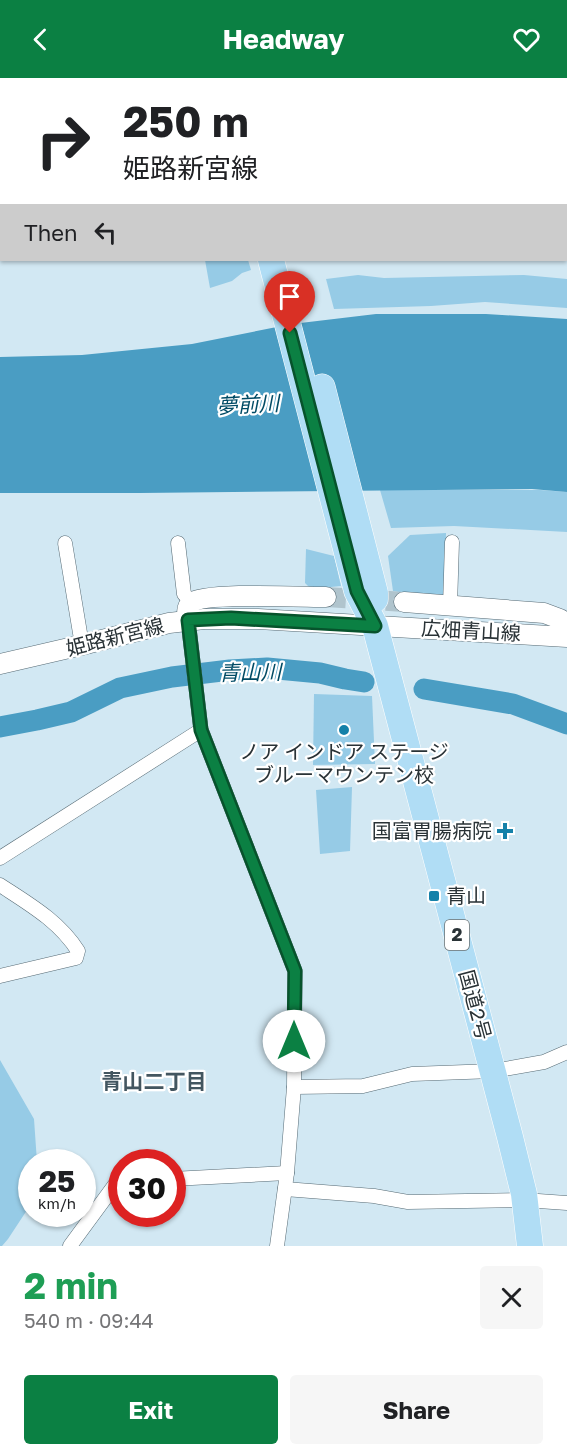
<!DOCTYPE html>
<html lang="en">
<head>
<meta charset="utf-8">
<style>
  :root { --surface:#fff; --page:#f6f6f6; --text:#202124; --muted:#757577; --accent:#0b8043 }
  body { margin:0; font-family:"Golos Text","Noto Sans JP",sans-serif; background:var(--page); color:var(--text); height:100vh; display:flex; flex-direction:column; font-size:22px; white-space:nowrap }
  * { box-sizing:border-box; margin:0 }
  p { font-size:20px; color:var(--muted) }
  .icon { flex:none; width:33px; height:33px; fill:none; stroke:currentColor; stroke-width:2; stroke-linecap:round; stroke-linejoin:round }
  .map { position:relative; height:1168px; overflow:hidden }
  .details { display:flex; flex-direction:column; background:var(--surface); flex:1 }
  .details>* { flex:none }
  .banner { position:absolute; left:0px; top:0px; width:567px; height:183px; box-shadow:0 2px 4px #0004; background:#fff; color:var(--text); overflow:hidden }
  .speed { position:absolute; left:18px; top:1071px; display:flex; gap:12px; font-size:30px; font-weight:700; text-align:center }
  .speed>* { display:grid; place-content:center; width:78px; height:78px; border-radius:50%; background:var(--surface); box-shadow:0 2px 4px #0004; line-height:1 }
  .speed small { font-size:15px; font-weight:400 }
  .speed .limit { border:9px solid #d22; background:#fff; color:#111 }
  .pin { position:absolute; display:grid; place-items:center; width:51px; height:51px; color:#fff; margin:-62px -26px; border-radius:50% 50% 50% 0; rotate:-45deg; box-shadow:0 0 6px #0007 }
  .pin .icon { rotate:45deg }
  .me { position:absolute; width:66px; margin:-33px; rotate:0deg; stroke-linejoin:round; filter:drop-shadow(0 0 4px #0008) }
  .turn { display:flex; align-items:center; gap:21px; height:126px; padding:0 24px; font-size:27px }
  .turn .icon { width:78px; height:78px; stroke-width:2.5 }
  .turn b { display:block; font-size:42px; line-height:51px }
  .then { display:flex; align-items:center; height:57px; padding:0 24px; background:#0003; gap:12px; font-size:22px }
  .round { display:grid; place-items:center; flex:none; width:63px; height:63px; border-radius:6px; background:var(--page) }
  .headline { display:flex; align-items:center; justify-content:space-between; height:102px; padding:0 24px }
  h1 { font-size:36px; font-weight:700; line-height:45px; color:#1e9e55 }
  .cta { display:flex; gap:12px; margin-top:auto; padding:12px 24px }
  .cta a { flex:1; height:69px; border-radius:6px; background:var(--accent); color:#fff; font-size:24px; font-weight:700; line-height:69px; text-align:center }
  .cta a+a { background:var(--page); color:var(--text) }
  header { display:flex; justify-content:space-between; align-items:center; height:78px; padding:0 24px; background:var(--accent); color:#fff; font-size:27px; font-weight:700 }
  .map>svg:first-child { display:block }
</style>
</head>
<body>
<header><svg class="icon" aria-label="back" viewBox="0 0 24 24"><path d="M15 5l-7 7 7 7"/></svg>Headway<svg class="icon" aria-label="heart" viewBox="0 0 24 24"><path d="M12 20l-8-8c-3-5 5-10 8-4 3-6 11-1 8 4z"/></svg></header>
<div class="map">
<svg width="567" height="1168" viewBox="0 0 567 1168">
  <rect width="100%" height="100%" fill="#d2e8f3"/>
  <!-- green -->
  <g fill="#96cbe6">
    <path d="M205 182H248L251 192 242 195 232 203 210 210Z"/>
    <path d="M358 197 384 200 524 197 567 201V230L485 224 431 228 334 231 326 201Z"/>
    <path d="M380 412H540L567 414V454L454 448 391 450Z"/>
    <path d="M446 455 445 522 393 513 388 478 410 457Z"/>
    <path d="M306 471 334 478 341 508 311 511 305 505Z"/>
    <path d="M314 616 372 618 375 686 313 687Z"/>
    <path d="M352 709 350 773 320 776 316 712Z"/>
    <path d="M0 982 34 1041 37 1084H32L31 1126 8 1161 2 1168H0Z"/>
  </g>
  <!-- water -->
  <path fill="#4a9dc3" d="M376 236H486L567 241V414L532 411 140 415H0V279L82 277 192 266 292 246Z"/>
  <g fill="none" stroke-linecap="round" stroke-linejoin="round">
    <!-- river -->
    <g stroke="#4a9dc3" stroke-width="21">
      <path d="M424 611 513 626 567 646"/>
      <path d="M0 649 37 642 71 634 120 610 172 599 230 592 267 590 320 595 345 601 364 604"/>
    </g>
    <!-- secondary-tunnel -->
    <path stroke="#b0c4cd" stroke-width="20" stroke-dasharray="20 10" stroke-linecap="butt" d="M326 519 404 524"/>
    <!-- street casing -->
    <g stroke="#566a74" stroke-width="15">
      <g id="street">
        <path d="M70 0 71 2"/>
        <path d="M65 465 82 567"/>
        <path d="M178 465 184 516 191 524"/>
        <path d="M450 528 452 464"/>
        <path d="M188 542 201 652 295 893 294 1009 287 1095 277 1168"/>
        <path d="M0 780 201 652"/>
        <path d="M0 807C29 826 59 843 78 873L76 880 0 898"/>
        <path d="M294 1009 363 1008 412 996 493 993 544 984 567 974"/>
        <path d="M172 1101 287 1095"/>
        <path d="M285 1111 374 1118 408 1124 524 1122 567 1125"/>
        <path d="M70 1168 114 1108 122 1103"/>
      </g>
    </g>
    <!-- secondary casing -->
    <g stroke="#566a74" stroke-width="21">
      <g id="secondary">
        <path d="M178 0 180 2"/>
        <path d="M566 97H567"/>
        <path d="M0 141H2"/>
        <path d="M404 524 544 535 560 541V558"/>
        <path d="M188 542C187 536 186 529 191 525 203 514 304 519 326 519"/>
        <path d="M0 586 82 567 169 545 204 541H258L567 559"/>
      </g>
    </g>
    <!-- highway casing -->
    <g stroke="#fff" stroke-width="27">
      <g id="highway">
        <path d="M241 0 242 2"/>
        <path d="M271 182 357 513 375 548 510 1059 524 1116 530 1168"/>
        <path d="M322 309 375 515V521"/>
      </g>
    </g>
    <!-- street -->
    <use href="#street" stroke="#fff" stroke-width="14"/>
    <!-- secondary -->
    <use href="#secondary" stroke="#fff" stroke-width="20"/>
    <!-- highway -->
    <use href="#highway" stroke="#b0ddf5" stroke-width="26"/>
  </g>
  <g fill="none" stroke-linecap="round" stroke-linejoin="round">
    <!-- route casing -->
    <g stroke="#07532c" stroke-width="15">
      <path id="route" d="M290 255 357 513 375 548 231 540 188 542 201 652 295 893 294 963"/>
    </g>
    <!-- route -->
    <use href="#route" stroke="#0b8043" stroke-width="10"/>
  </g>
  <!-- markers -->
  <g fill="#1581a9" stroke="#fff" stroke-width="2">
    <circle cx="344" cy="652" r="6"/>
    <path d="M502 744h6v6h6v6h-6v6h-6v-6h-6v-6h6z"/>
    <rect x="428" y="812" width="12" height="12" rx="3"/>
  </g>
  <g text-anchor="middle" stroke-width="4.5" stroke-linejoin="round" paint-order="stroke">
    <!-- shield labels -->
    <rect fill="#fff" stroke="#697072" stroke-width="1.5" x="445" y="842" width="24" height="30" rx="4.5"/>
    <g font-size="18" font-weight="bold" fill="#293236">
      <text x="457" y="863">2</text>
    </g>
    <!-- street labels -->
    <g font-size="20" fill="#293236" stroke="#fff">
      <text transform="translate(471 553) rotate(3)" y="7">広畑青山線</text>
      <text transform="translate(115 559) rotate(-14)" y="7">姫路新宮線</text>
      <text transform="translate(475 927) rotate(75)" y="7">国道2号</text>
    </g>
    <!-- poi labels -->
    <g font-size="20" fill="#293236" stroke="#fff">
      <text x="344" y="681">ノア インドア ステージ<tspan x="344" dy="23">ブルーマウンテン校</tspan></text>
      <text x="492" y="760" text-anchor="end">国富胃腸病院</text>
      <text x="446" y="825" text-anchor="start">青山</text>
    </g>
    <!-- water labels -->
    <g font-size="21" font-style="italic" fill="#014b65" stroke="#fff">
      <text transform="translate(248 327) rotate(-3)" y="7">夢前川</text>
      <text transform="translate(250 595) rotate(-1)" y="7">青山川</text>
    </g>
    <!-- neighbourhood labels -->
    <g font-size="21" font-weight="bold" fill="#435660" stroke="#fff">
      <text x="154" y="1011">青山二丁目</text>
    </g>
  </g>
</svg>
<div class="speed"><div>25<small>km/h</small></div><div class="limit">30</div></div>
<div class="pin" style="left:290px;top:255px;background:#d93025"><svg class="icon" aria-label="arrive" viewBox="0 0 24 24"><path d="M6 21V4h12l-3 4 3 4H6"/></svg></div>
<svg class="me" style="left:294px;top:963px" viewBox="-20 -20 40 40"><circle r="19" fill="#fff"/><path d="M0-13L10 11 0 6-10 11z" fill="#0b8043"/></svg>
<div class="banner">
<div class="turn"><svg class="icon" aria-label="right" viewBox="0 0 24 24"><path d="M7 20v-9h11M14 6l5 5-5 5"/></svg><div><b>250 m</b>姫路新宮線</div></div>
<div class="then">Then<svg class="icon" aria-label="left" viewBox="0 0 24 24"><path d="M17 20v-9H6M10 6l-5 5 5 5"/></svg></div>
</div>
</div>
<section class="details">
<div class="headline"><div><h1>2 min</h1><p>540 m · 09:44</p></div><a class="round"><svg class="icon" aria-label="close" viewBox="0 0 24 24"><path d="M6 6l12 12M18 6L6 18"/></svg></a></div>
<div class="cta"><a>Exit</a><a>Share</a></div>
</section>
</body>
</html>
